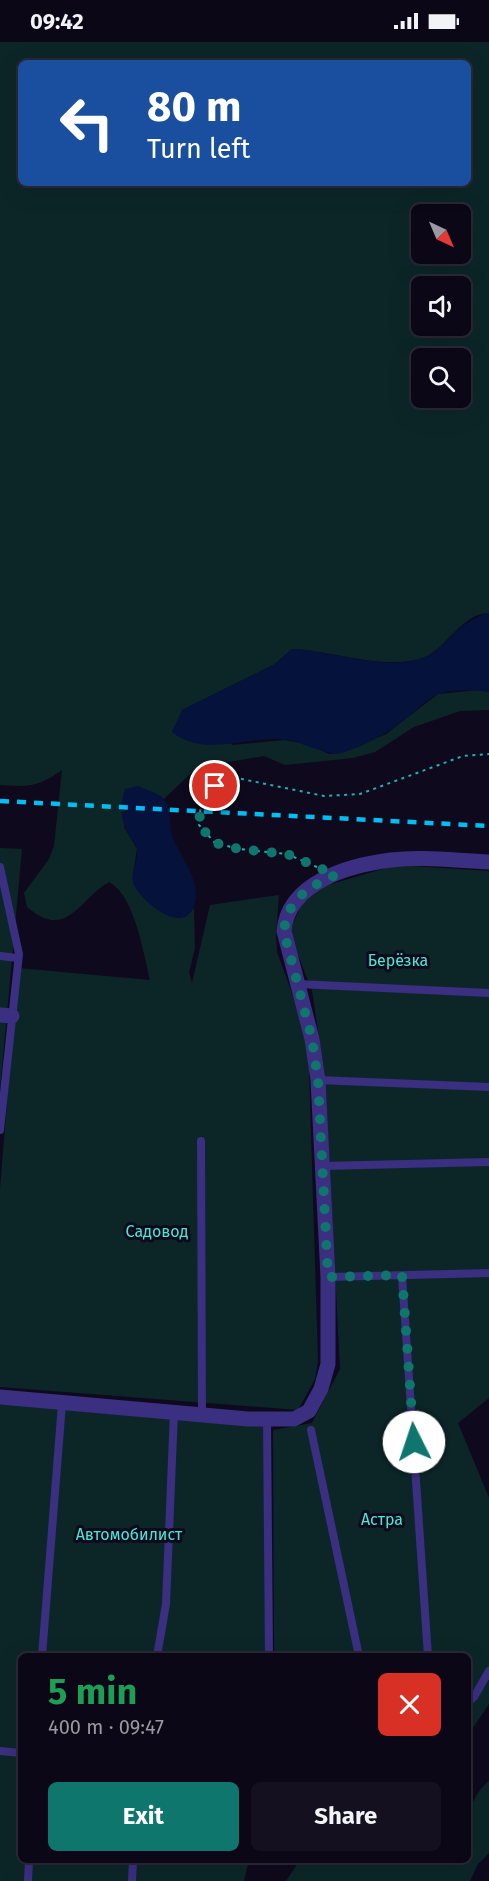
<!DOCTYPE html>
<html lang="en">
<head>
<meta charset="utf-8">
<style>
  :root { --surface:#0b0716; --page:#14101f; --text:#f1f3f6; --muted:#9a99a1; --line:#2b2835; --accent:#0f766e }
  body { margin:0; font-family:"Fira Sans",sans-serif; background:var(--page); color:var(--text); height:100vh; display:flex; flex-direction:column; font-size:22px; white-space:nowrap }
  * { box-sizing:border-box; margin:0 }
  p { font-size:20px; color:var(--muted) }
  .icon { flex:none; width:33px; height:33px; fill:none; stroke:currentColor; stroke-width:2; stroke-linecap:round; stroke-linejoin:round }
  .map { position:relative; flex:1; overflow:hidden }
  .panel { position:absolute; left:18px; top:1611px; width:453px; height:210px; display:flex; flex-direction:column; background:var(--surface); border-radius:9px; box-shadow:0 6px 24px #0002,0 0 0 2px var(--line) }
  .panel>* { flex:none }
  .banner { position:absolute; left:18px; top:18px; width:453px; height:126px; border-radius:9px; box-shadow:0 6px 24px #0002,0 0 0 2px var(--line); background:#1a4fa0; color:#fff; overflow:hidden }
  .needle { width:39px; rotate:136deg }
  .fabs { position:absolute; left:411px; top:162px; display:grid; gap:12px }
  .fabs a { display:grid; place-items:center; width:60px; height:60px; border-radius:9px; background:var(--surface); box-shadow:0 6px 24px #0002,0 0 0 2px var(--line); font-size:30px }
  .pin { position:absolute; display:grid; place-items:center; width:51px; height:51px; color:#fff; margin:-26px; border:3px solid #fff; border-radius:50%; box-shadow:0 2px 6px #0007 }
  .me { position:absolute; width:66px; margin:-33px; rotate:356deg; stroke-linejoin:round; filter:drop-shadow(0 0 4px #0008) }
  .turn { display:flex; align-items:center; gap:21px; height:126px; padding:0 30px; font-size:27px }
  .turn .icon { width:78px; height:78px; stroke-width:2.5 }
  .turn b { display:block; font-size:42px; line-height:51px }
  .round { display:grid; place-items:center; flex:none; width:63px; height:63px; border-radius:9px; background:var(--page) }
  .headline { display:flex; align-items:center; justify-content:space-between; height:102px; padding:0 30px }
  h1 { font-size:36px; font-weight:700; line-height:45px; color:#1e9e55 }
  .action { display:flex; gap:12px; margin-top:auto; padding:12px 30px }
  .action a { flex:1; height:69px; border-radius:9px; background:var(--accent); color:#fff; font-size:24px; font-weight:700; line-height:69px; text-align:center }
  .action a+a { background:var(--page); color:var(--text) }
  .status { display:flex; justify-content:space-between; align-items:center; height:42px; padding:0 30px; background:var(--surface); direction:ltr }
  .status svg { height:16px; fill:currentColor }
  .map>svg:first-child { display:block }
</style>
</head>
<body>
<div class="status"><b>09:42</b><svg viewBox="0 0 49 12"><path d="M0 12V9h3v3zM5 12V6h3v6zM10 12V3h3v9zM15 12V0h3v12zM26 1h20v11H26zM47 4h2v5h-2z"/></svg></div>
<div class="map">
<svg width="489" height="1839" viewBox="0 0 489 1839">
  <rect width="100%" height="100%" fill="#0f091d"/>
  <!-- green -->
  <g fill="#0c2628" fill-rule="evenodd">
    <path d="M0 0H489V571C462 571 447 606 425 615 387 630 332 608 292 607L275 622 182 668 233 703 284 698 307 702 329 712 341 711 386 692 438 652 479 648 489 650V668L460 669 414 685 375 710 353 716 285 723 264 714 217 722 189 733 164 757 138 744 124 785 137 807 133 832 185 875 194 866 195 906 189 930 192 941 210 863 279 853 276 894 277 910 308 995 318 1319 315 1337 298 1368 0 1345V1147L18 926 150 938C143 910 135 854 109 840 78 858 67 899 27 865L24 851 49 817 54 804 62 728C38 745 29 745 0 743ZM21 21H468V141H21ZM422 172H460V212H422ZM422 244H460V284H422ZM422 316H460V356H422Z"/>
    <path d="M0 806 22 807 0 1048Z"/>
    <path d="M396 823 489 829V1356L458 1381 489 1456V1662L468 1693V1614H274L273 1388 312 1381 340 1327 325 1034 312 949 289 890 308 849Z"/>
    <path d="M0 1359 270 1381 265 1614H21V1818H249L244 1839H0Z"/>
    <path d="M489 1739V1811L478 1822 470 1839H286L300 1818H345L351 1821 362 1818H468C468 1789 464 1759 489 1739Z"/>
  </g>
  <!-- water -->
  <g fill="#04123c">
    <path d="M485 571H489V650C475 648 452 647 439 652 429 655 418 667 409 674 389 690 366 704 341 711 328 714 304 701 288 698 250 692 206 717 172 690L182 668 275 622 292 607C332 608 387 631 425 615 438 610 450 594 461 585 468 580 477 576 485 571Z"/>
    <path d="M138 744C145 747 157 751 163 756 173 766 168 784 173 796 181 816 203 841 194 864 183 894 142 860 134 843 129 831 139 819 137 807 136 803 132 798 130 795 120 778 119 765 125 747Z"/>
  </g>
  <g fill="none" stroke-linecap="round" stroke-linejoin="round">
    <!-- path -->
    <path stroke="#20b1b8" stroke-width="2" stroke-dasharray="3 4.5" stroke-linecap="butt" d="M317 825 287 812 239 807 215 801 199 783 201 760 215 744 232 735 324 754 360 752 463 714 489 712"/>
    <!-- service -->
    <g stroke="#3b2f81" stroke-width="8">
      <path d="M0 825 19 912 0 1088"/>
      <path d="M0 914 18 916"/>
      <path d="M298 942 489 951"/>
      <path d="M318 1038 489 1045"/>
      <path d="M201 1099 202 1373"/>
      <path d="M322 1124 489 1120"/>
      <path d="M402 1234 428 1614"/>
      <path d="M328 1235 489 1231"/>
      <path d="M267 1378 269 1614"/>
      <path d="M311 1388 359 1614"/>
      <path d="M42 1614 62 1362"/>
      <path d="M157 1614 166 1562 174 1370"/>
      <path d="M468 1660 474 1655 489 1629"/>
      <path d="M0 1709 21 1711"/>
      <path d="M28 1839 29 1818"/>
      <path d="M132 1839 133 1818"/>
    </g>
    <!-- minor -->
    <path stroke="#3b2f81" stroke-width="15" d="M0 973 12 974"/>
    <!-- tertiary -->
    <path stroke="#3b2f81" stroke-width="15" d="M0 1355 248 1377H294L309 1369 321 1347 328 1322V1235L318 1038 312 997 284 889C288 840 350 823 391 818 423 814 457 819 489 820"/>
    <!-- rail -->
    <path stroke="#00bef1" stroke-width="4.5" stroke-dasharray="9 8" stroke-linecap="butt" d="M0 759 489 784"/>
  </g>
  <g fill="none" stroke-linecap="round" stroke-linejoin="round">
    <!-- route -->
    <path stroke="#0f766e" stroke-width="10" stroke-dasharray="0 18" d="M215 744 201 760 199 783 215 801 239 807 287 812 336 833C310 844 286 858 284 890L312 997 318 1038 328 1235 402 1233 414 1400"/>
  </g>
  <g text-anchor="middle" stroke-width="6" stroke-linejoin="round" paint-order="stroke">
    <!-- park labels -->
    <g font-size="16" fill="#46ead3" stroke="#0f091d">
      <text x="398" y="924">Берёзка</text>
      <text x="157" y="1195">Садовод</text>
      <text x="382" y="1483">Астра</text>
      <text x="129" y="1498">Автомобилист</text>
    </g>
  </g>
</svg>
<div class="fabs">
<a><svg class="needle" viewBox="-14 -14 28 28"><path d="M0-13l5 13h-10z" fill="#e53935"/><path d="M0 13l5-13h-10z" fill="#9a99a1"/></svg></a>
<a><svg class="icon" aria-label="sound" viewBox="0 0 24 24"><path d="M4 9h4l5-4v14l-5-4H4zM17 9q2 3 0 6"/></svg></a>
<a><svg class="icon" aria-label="search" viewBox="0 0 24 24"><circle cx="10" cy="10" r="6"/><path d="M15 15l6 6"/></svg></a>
</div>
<div class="pin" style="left:215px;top:744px;background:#d93025"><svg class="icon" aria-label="arrive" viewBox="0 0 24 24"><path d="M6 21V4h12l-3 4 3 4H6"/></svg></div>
<svg class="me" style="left:414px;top:1400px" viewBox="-20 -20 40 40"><circle r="19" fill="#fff"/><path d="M0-13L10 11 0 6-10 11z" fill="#0f766e"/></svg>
<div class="banner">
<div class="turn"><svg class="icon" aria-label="left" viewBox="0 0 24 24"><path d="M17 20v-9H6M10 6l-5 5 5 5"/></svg><div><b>80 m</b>Turn left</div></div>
</div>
<section class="panel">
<div class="headline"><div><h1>5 min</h1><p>400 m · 09:47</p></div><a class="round" style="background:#d93025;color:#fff"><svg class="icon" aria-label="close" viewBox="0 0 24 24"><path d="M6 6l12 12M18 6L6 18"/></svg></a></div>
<div class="action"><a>Exit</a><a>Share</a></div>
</section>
</div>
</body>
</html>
